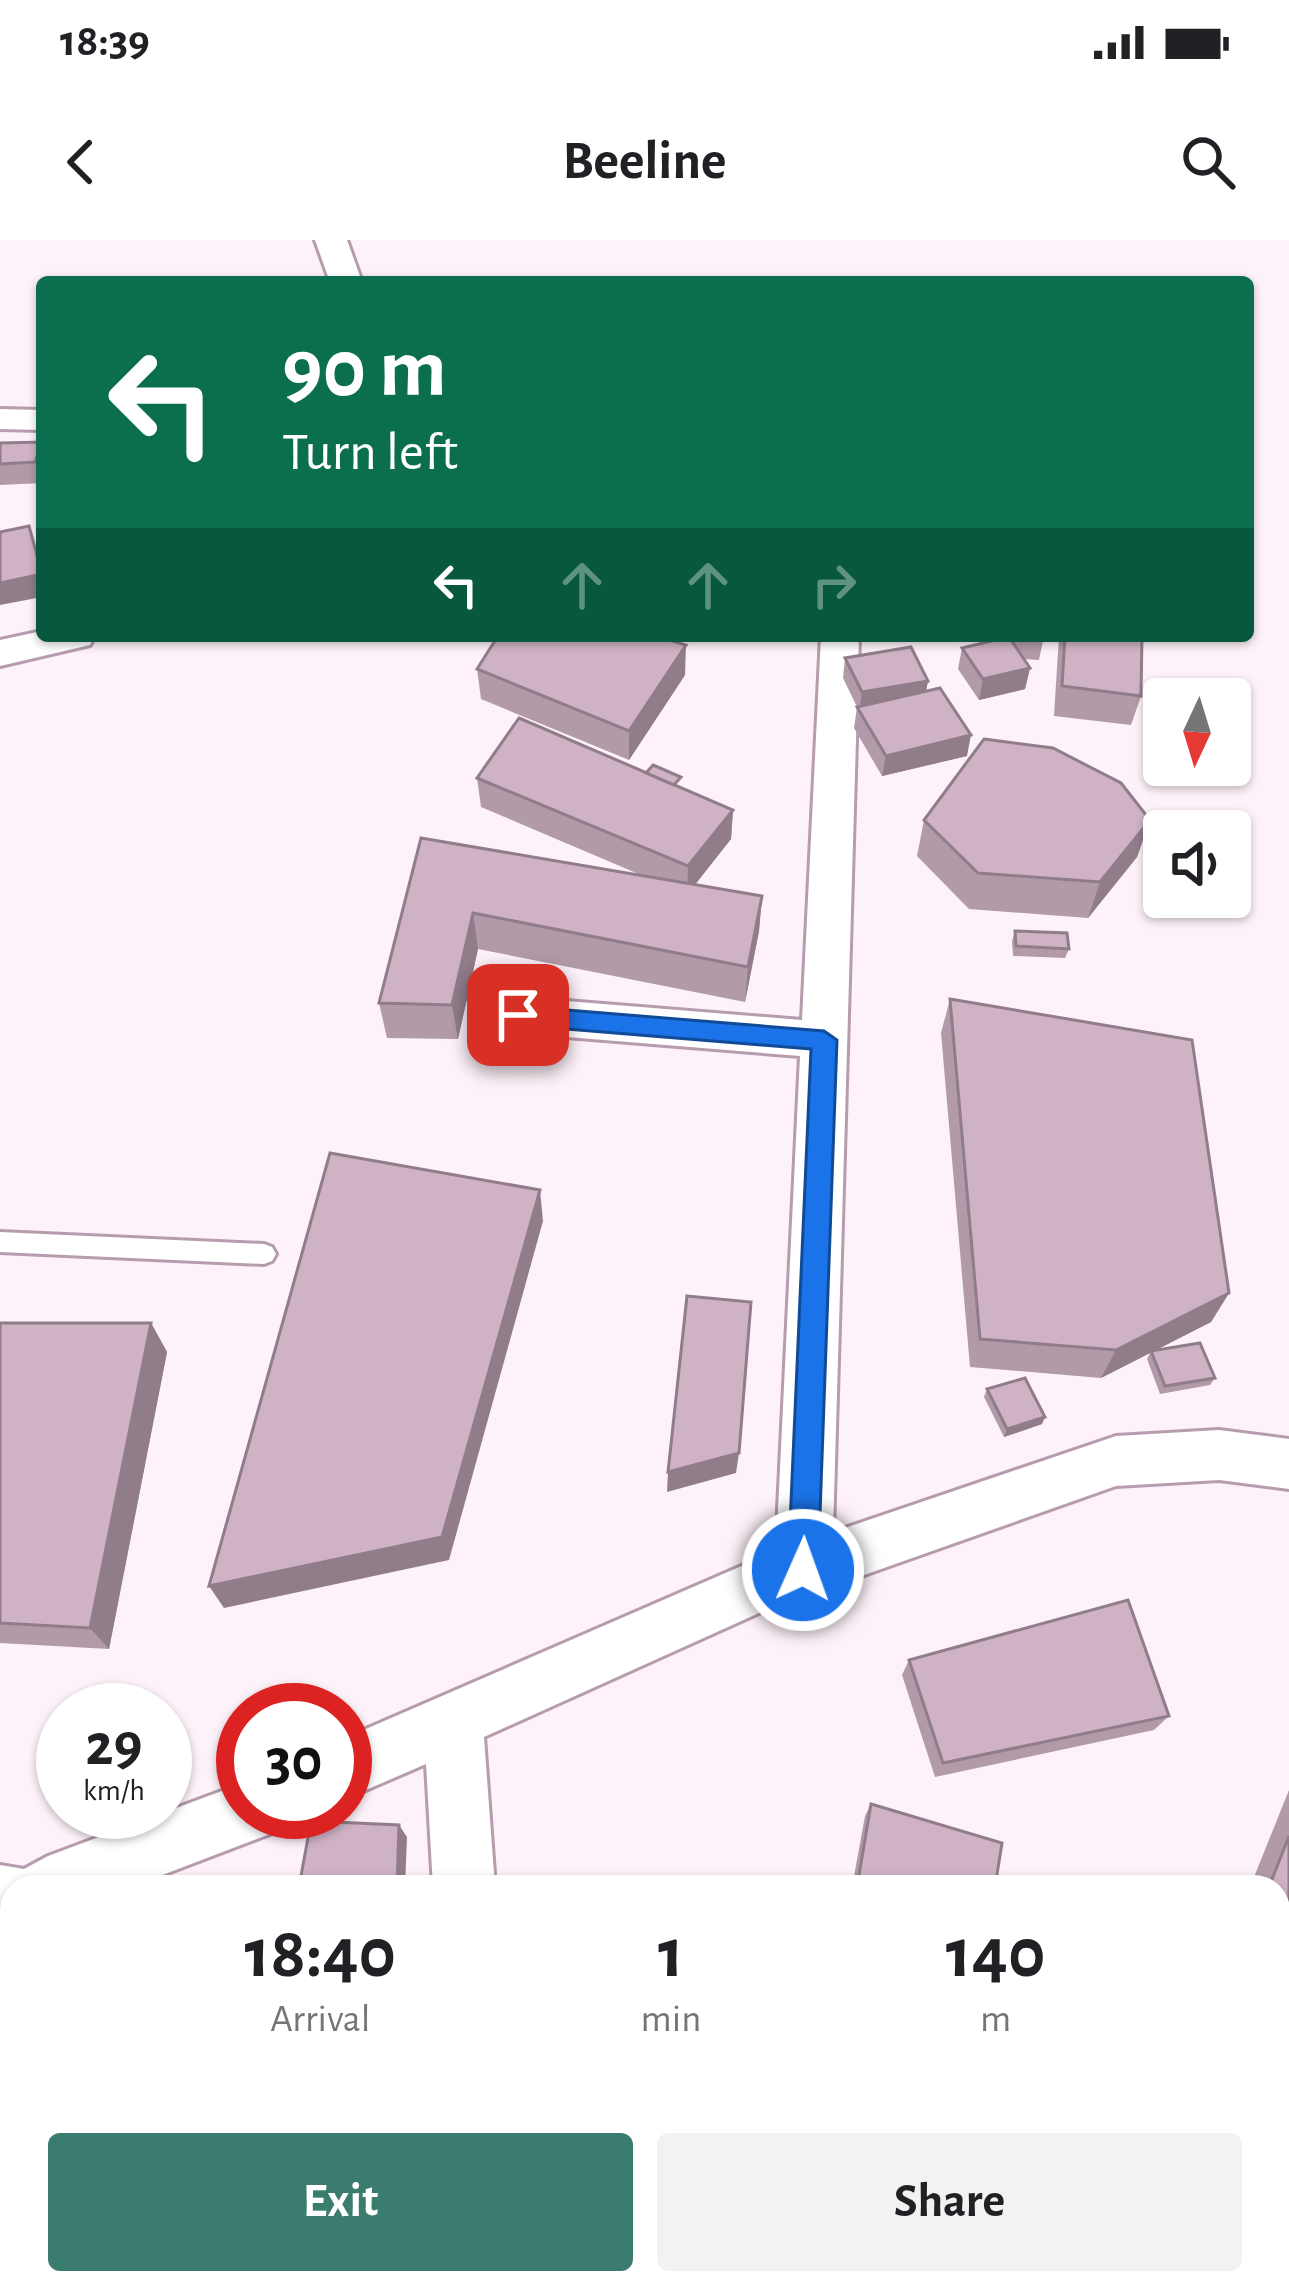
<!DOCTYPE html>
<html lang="en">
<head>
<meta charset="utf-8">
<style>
  :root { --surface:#fff; --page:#f2f2f2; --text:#202124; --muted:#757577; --accent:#3a7c6d }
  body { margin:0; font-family:"Alegreya Sans",sans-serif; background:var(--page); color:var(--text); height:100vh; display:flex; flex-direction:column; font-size:45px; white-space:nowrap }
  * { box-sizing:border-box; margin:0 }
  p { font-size:39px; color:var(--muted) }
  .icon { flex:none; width:66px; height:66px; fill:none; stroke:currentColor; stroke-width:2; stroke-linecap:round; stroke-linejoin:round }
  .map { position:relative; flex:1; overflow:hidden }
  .sheet { position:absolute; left:0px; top:1635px; width:1290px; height:420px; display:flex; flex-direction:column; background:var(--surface); border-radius:36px 36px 0 0; box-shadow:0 3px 9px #0004 }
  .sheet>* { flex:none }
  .hud { position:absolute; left:36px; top:36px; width:1218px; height:366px; border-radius:12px; box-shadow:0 3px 9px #0004; background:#0b6e4f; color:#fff; overflow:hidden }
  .needle { width:78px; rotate:184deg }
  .fabs { position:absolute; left:1143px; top:438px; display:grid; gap:24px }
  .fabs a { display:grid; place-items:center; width:108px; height:108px; border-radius:12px; background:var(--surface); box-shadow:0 3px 9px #0004; font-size:60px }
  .speed { position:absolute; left:36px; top:1443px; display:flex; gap:24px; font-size:60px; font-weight:700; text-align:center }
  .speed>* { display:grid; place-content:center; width:156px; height:156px; border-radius:50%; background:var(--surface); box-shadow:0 3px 9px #0004; line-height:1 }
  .speed small { font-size:30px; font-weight:400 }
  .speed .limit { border:18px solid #d22; background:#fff; color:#111 }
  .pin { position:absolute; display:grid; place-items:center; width:102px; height:102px; color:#fff; margin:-51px; border-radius:24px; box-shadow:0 6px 18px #0006 }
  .me { position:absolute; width:132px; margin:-66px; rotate:2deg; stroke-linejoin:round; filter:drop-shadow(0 0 9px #0008) }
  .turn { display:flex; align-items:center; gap:42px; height:252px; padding:0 48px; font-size:54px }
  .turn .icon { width:156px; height:156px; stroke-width:2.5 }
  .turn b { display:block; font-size:84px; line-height:102px }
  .lanes { display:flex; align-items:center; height:114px; padding:0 48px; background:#0003; justify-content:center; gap:60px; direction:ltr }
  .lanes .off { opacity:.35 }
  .eta { display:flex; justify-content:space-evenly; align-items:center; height:204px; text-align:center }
  .eta b { font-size:72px; font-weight:600; line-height:84px }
  .primary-button { display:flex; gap:24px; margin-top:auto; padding:24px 48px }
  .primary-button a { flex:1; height:138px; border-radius:12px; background:var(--accent); color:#fff; font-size:48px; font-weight:600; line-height:138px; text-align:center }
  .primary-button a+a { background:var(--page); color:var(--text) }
  .status { display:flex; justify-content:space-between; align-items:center; height:84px; padding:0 60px; background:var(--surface); direction:ltr }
  .status svg { height:33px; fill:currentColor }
  header { display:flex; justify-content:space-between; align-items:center; height:156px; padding:0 48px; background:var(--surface); font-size:54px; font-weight:600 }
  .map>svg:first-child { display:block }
</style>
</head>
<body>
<div class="status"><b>18:39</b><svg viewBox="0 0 49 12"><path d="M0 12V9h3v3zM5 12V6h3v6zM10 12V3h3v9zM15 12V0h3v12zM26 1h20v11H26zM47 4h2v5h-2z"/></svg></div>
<header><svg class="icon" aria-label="back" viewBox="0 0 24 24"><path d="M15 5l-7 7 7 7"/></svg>Beeline<svg class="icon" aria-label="search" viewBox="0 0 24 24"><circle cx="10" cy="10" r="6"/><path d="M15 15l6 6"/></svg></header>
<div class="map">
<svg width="1289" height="2055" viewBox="0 0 1289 2055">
  <rect width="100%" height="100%" fill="#fdf2f9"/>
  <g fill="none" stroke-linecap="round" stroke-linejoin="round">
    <!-- lane casing -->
    <g stroke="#b79cae" stroke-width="6">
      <path id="lane" d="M0 992 264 1004 272 1007 276 1014 272 1021 264 1024 0 1012Z"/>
    </g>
    <!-- street casing -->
    <g stroke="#b79cae" stroke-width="6">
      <g id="street">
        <path d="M315 0H347L362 42H330Z"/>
        <path d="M0 169 42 170V190L0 189Z"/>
        <path d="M42 391V396H95L90 405 0 426V400Z"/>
        <path d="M821 396H859L833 1292 1116 1196 1219 1190 1289 1199V1249L1219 1240 1116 1246 768 1369 484 1497 495 1647H433L426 1524 345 1559V1498L776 1311 800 816 517 793 501 788 494 775 501 762 517 757 802 780Z"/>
        <path d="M243 1543V1572H279L270 1594 131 1647H12V1688L0 1689V1625L24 1629 48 1616Z"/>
        <path d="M328 2043H398L393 2055H323Z"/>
      </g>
    </g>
    <!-- lane -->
    <use href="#lane" fill="#fff" fill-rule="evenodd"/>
    <!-- street -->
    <use href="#street" fill="#fff" fill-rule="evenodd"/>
  </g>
  <!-- wall -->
  <g fill="#b29aa9">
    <path d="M42 202V243L0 245V203Z"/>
    <path d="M1004 396H1044L1039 420 1024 419 1030 428 1025 449 979 460 958 429 962 408 1004 398Z"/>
    <path d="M1059 396H1142L1141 456 1131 485 1054 476Z"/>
    <path d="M845 418 928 441 926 451 967 516 882 536 854 488 857 467 843 438Z"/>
    <path d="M477 429 685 435 629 520 481 459Z"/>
    <path d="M477 538 681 547 733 570 731 599 695 644 762 656 759 691 745 762 478 709 458 799 387 798 379 763 421 598 641 635 481 567Z"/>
    <path d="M924 580H1150L1137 617 1088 678 969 669 917 616Z"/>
    <path d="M1015 691 1069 709 1065 718 1013 716 1012 701Z"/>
    <path d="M950 759 1229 1053 1211 1082 1156 1110 1215 1138 1210 1145 1160 1154 1147 1119 1150 1113 1101 1138 970 1127 941 793Z"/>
    <path d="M0 1083H151L167 1112 109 1409 0 1403Z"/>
    <path d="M987 1149 1042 1184 1004 1197 984 1157Z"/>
    <path d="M909 1420 1169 1476 1154 1490 935 1537 902 1435Z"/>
    <path d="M1289 1550V1820L1278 1814V1647H1250Z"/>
    <path d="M871 1564 995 1647H852L865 1576Z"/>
    <path d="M1182 2043H1278L1289 2055H1202Z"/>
  </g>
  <!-- shaded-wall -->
  <g fill="#917d8a">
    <path d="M42 206V243L35 222Z"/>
    <path d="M42 334V357L0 365V343Z"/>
    <path d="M686 405 685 435 629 520V491Z"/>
    <path d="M1030 428 1025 449 979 460 983 439Z"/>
    <path d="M928 441 924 461 859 472 862 452Z"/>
    <path d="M971 495 967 516 882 536 886 516Z"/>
    <path d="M733 570 731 599 687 655 688 626Z"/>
    <path d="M1150 580 1137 617 1088 678 1100 642Z"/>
    <path d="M762 656 759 691 745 762 748 727Z"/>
    <path d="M473 673 478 709 458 799 452 765Z"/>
    <path d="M540 950 543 981 449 1320 224 1368 209 1346Z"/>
    <path d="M1229 1053 1211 1082 1101 1138 1116 1110Z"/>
    <path d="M151 1083 167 1112 109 1409 90 1388Z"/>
    <path d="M1045 1177 1042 1184 1004 1197 1007 1189Z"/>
    <path d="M739 1213 736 1233 667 1252 668 1232Z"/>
    <path d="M399 1585 407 1597 405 1647H397Z"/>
    <path d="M192 2043H202L200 2055H189Z"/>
  </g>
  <!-- building -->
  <g fill="#cfb3c5" stroke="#917d8a" stroke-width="3">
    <path d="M42 202 35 222 0 224V203Z"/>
    <path d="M29 286 42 334 0 343V292Z"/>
    <path d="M498 396H655L686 405 629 491 477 429Z"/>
    <path d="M1009 396H1044V399L1009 397Z"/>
    <path d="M1065 396H1142L1141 456 1062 446Z"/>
    <path d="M1009 397 1030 428 983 439 962 408Z"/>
    <path d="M911 407 928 441 862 452 845 418Z"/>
    <path d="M940 448 971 495 886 516 857 467Z"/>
    <path d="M519 478 733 570 688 626 477 538Z"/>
    <path d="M984 499 1053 508 1121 543 1150 580 1100 642 978 633 924 580Z"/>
    <path d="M653 525 681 537 674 545 646 533Z"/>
    <path d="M421 598 762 656 748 727 473 673 452 765 379 763Z"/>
    <path d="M1015 691 1067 693 1069 709 1016 706Z"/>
    <path d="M950 759 1192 800 1229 1053 1116 1110 980 1099Z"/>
    <path d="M330 913 540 950 442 1297 209 1346Z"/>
    <path d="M687 1056 751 1062 739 1213 668 1232Z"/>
    <path d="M0 1083H151L90 1388 0 1383Z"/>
    <path d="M1200 1103 1215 1138 1165 1146 1151 1111Z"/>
    <path d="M1025 1138 1045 1177 1007 1189 987 1149Z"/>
    <path d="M1128 1360 1169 1476 943 1523 909 1420Z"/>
    <path d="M871 1564 1002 1603 995 1647H857Z"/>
    <path d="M311 1581 399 1585 397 1647H299Z"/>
    <path d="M1289 1596V1797L1278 1791V1647H1269Z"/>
    <path d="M1278 1925 1289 1932V2055H1218L1197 2043H1278Z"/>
    <path d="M73 2043H192L189 2055H104L72 2049Z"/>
  </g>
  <!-- route -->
  <path fill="#1a73e8" stroke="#114b97" stroke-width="3" d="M518 766 824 791 837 800 818 1330 814 1340 803 1344 792 1340 788 1330 811 809 518 785 505 775Z"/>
</svg>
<div class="fabs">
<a><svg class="needle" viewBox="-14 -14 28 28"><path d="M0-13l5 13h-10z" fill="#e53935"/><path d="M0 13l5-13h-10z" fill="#757577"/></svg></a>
<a><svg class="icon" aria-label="sound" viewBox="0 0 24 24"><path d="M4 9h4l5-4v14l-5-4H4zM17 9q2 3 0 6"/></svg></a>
</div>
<div class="speed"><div>29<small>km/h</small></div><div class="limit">30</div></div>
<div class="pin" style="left:518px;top:775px;background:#d93025"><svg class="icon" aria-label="arrive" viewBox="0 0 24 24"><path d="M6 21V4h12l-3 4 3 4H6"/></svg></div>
<svg class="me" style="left:803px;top:1330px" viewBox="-20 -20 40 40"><circle r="17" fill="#1a73e8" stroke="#fff" stroke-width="3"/><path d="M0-11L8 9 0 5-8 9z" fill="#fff"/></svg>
<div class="hud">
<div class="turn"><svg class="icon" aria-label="left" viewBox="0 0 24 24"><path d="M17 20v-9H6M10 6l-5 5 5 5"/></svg><div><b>90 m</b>Turn left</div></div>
<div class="lanes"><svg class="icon" aria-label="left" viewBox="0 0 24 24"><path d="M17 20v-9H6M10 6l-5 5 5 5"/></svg><svg class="icon off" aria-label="ahead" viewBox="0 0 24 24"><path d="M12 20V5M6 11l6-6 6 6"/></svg><svg class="icon off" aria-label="ahead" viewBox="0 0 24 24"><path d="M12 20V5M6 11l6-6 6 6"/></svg><svg class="icon off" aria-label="right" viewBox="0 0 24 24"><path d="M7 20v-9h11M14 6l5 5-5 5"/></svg></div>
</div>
<section class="sheet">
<div class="eta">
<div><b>18:40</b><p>Arrival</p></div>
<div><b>1</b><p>min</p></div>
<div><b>140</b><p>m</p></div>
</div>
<div class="primary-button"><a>Exit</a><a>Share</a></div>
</section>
</div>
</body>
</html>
